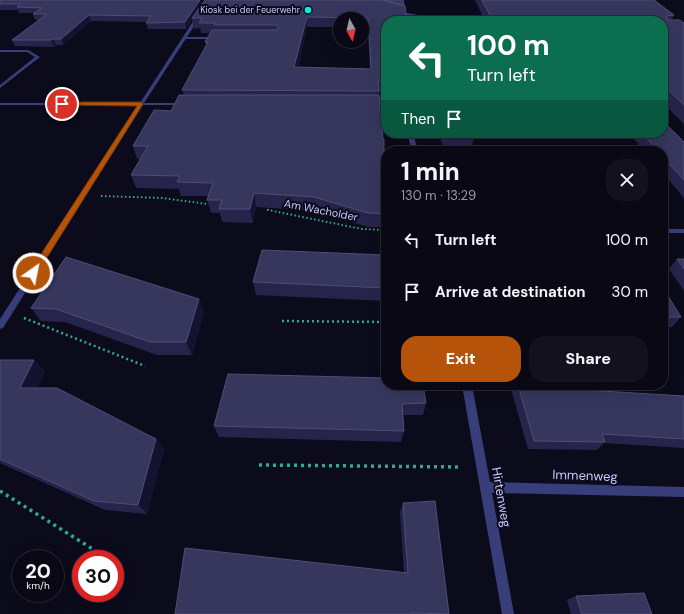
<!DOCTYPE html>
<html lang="en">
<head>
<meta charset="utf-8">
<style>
  :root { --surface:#090814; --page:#12111d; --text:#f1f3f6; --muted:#999aa0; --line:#292934; --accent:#b45309 }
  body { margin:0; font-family:"DM Sans",sans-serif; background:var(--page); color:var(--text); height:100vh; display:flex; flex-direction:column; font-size:15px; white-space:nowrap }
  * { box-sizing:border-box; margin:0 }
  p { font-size:13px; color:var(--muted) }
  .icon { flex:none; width:22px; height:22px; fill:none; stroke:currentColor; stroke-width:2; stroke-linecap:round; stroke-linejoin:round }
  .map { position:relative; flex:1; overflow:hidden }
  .sheet { position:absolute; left:381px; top:146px; width:287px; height:244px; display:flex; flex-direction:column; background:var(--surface); border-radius:16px; box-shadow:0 4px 16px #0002,0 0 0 1px var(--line) }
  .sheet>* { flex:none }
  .hud { position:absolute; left:381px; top:16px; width:287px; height:122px; border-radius:16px; box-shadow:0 4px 16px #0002,0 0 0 1px var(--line); background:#0b6e4f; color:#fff; overflow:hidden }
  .needle { width:26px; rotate:172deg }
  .controls { position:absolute; left:333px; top:12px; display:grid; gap:8px }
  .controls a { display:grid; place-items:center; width:36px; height:36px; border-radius:50%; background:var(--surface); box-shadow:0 4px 16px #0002,0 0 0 1px var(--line); font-size:20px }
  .speed { position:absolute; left:12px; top:550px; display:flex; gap:8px; font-size:20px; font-weight:700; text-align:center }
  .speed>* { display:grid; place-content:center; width:52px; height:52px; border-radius:50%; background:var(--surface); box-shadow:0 4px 16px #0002,0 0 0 1px var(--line); line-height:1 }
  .speed small { font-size:10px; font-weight:400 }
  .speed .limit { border:6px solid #d22; background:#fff; color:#111 }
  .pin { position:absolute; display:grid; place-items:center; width:34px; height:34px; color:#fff; margin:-17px; border:2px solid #fff; border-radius:50%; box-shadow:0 1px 4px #0007 }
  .me { position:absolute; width:44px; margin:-22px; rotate:33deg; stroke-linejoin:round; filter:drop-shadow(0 0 3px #0008) }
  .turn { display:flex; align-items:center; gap:14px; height:84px; padding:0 20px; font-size:18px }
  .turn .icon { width:52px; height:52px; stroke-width:2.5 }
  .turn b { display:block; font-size:28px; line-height:34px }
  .then { display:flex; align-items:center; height:38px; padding:0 20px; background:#0003; gap:8px; font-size:15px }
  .round { display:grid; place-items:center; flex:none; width:42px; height:42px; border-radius:16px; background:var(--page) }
  .summary { display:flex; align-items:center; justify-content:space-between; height:68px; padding:0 20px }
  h1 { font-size:24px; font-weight:800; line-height:30px }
  .button { display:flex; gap:8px; margin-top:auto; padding:8px 20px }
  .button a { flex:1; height:46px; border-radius:16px; background:var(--accent); color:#fff; font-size:16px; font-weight:800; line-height:46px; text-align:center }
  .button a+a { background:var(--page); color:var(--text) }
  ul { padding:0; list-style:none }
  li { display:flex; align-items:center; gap:12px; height:52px; padding:0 20px }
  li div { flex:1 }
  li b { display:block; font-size:15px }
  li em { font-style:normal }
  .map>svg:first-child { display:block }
</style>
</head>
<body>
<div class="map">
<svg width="684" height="614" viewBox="0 0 684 614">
  <rect width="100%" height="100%" fill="#0c0b1b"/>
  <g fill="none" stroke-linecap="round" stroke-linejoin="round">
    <!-- path-far2 -->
    <g stroke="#2eaa91" stroke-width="2" stroke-dasharray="1.5 2.5" stroke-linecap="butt">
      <path d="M101 196 162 198 207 204"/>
      <path d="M268 205V210L362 229 386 230"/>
    </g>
    <!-- path-far1 -->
    <g stroke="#2eaa91" stroke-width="2.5" stroke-dasharray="2 3" stroke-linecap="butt">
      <path d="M24 318 145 366"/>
      <path d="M282 321 386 322"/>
    </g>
    <!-- path -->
    <g stroke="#2eaa91" stroke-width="3.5" stroke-dasharray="3 4" stroke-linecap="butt">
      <path d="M259 465 462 467"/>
      <path d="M0 491 99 553"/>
    </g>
    <!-- lane -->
    <g fill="#373e7a" fill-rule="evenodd">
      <path d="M397 11 443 20 445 21H437L396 13Z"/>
      <path d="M184 37H217L219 38 217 39H183Z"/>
    </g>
    <!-- street -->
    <g fill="#373e7a" fill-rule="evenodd">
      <path d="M207 0H211L144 103H185L187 104 185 105H143L3 328 0 329V319L138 105H0V103H140Z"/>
      <path d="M0 50H28L40 57 0 88V85L35 57 27 52H0Z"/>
      <path d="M367 104H386V106H369L367 105Z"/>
      <path d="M407 133H413L418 151H412Z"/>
      <rect x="663" y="229" width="21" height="4"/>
      <path d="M462 385H472L490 482 684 487V497L492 493 514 614H502Z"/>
    </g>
  </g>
  <!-- wall -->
  <g fill="#26244a" fill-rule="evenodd">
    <path d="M0 0 202 4 205 0H403L404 5 386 21V93H379L384 189 386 197V227H368L315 211 256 207 253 223 222 222 220 213H211L207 200 208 196H181L179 189 136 188 131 175 140 159H137L133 146 171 111 184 95 182 90 206 45 205 42 210 33H201L200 28 194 29 192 20 186 29H148L146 23 147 22 91 21 63 45H56L54 47 15 46 12 40 39 20H35L33 14 34 13H19L18 10H0ZM340 19H362V28H368L370 69 298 67 307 27H340Z"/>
    <path d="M475 0H654L674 15 672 20 684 23V124L663 103V21H485Z"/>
    <path d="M439 133H474L475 134 472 146H443Z"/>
    <path d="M632 133H663L684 142V198L663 173V151H644L631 135Z"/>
    <path d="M386 255V301L256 295 253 282Z"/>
    <path d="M677 259H684V291L669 269Z"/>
    <path d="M663 288 681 317 672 327H663Z"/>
    <path d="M199 299 204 312 192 355H157L65 322 41 321 31 308Z"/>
    <path d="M0 360H34L45 372 37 388 156 439 164 449 147 514 105 510 0 463Z"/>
    <path d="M228 374 426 403 423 415H403L404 431 401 442 219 437 214 426Z"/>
    <path d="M513 385H583L585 390 684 396V448L604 443 597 450 528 449 511 389Z"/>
    <path d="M403 503 449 614H175L404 572 400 512Z"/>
    <path d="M576 596 652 614H571L567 600Z"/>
  </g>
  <!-- shaded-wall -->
  <g fill="#14132f">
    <path d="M200 0H201L202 4 192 18V20L186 29 185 22Z"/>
    <path d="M89 15 91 21 63 45 61 39Z"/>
    <path d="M307 17V27L295 78 294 67Z"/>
    <path d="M53 39 56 45 54 47 51 40Z"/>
    <path d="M254 193 256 207 253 223 250 209Z"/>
    <path d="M199 299 204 312 192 355 186 342Z"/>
    <path d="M34 360 45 372 32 400 20 388Z"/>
    <path d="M156 439 164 449 147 514 138 505Z"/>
  </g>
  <!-- building -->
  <g fill="#37365d" stroke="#4e4d76" fill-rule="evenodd">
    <path d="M0 0H200L185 22 146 23 151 16 89 15 61 39H53L51 40H12L47 14H33L42 8 17 7 21 4H0Z"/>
    <path d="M205 0H381L405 6 407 21H386V81H378L379 91 182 90 208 42H205L212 30H276L279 28 276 25H214L216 23H199L202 18H192ZM307 17 368 18 371 69 294 67Z"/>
    <path d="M384 0H403L404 5Z"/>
    <path d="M482 0H654L674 15 667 16V20H680L684 23V105L663 85V21H493Z"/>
    <path d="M179 95H379L383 139H384V189L386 197V214L368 213 314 197 254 193 250 209H219L222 200H207L213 183 177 182 180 176 131 175 148 146H133L154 110 171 111Z"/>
    <path d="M663 125H667L684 142V180L663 157V151H658L642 133H663Z"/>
    <path d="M445 133H474L475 134H445Z"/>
    <path d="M262 250 386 255V288L253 282Z"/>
    <path d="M66 257 199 299 186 342H150L56 309 31 308Z"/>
    <path d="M677 259H684V269Z"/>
    <path d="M663 288 681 317H663Z"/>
    <path d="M0 360H34L20 388H57L156 439 138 505 94 501 0 459Z"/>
    <path d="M228 374 386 378V385H423L426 403 402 404 404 431 214 426Z"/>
    <path d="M518 385H583L585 390 684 396V439L602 434 605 442 534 441Z"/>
    <path d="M435 501 449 614 412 613V614H175L185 548 408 573 403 503Z"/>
    <path d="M644 593 652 614H582L576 596Z"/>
  </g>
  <!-- route -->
  <path fill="#b45309" stroke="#753606" d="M141 102 143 104 36 275H30L29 273 30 271 137 106 62 105 60 104 62 102Z"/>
  <!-- markers -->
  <circle fill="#04ede2" stroke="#0c0b1b" stroke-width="1.5" cx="308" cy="10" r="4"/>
  <g text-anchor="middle" stroke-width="4" stroke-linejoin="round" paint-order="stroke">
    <!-- far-poi labels -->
    <g font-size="9" fill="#c7c9fe" stroke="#0c0b1b" text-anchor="end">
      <text x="300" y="13">Kiosk bei der Feuerwehr</text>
    </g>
    <!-- street labels -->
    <g font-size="11" fill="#c7c9fe" stroke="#0c0b1b">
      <text transform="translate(321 210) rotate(11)" y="4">Am Wacholder</text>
    </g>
    <!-- near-street labels -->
    <g font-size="13" fill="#c7c9fe" stroke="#0c0b1b">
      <text transform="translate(585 475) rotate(2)" y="5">Immenweg</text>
      <text transform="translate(502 497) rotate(80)" y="5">Hirtenweg</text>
    </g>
  </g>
</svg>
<div class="controls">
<a><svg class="needle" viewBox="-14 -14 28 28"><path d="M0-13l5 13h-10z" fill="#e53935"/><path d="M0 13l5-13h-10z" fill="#999aa0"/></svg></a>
</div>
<div class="speed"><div>20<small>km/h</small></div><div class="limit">30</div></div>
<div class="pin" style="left:62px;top:104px;background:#d93025"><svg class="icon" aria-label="arrive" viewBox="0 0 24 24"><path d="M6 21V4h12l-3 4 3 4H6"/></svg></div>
<svg class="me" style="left:33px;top:273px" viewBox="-20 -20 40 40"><circle r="17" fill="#b45309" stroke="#fff" stroke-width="3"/><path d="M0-11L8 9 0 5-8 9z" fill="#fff"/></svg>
<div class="hud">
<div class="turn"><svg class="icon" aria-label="left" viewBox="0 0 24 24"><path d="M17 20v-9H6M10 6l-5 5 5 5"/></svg><div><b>100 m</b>Turn left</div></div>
<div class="then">Then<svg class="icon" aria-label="arrive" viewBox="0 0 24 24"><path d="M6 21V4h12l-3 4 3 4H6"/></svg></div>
</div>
<section class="sheet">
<div class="summary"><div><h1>1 min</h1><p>130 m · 13:29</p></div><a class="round"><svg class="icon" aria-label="close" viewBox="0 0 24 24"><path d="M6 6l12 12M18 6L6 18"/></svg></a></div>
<ul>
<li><svg class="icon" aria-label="left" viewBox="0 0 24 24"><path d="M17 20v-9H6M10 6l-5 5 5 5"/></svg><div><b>Turn left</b></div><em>100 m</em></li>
<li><svg class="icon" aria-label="arrive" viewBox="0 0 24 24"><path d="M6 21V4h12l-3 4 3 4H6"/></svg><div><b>Arrive at destination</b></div><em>30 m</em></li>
</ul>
<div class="button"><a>Exit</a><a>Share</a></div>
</section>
</div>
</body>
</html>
